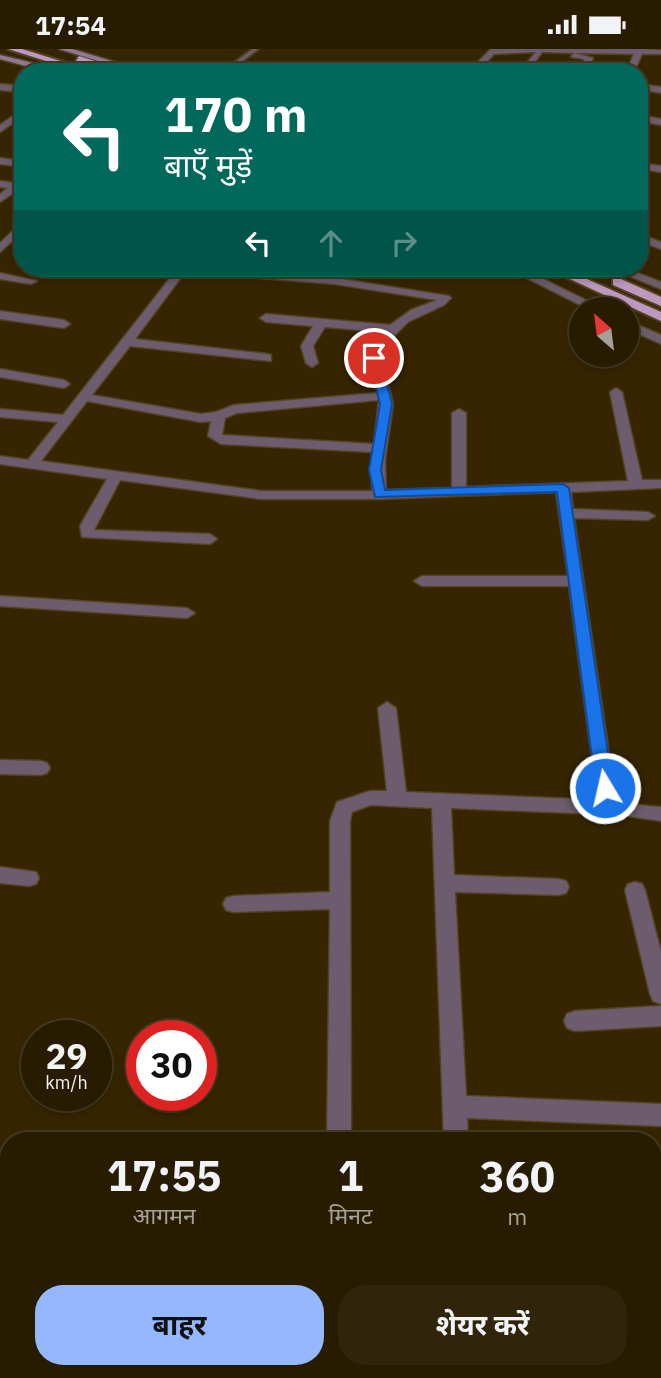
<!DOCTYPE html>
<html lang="hi">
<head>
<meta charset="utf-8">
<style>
  :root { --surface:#281c00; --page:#30250a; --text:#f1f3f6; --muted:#a5a199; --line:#443a22; --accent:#94b7fd }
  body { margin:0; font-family:"IBM Plex Sans","Noto Sans Devanagari",sans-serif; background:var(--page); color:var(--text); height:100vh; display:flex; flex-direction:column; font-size:26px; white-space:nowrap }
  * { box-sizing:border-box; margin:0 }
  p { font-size:23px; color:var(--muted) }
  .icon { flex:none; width:38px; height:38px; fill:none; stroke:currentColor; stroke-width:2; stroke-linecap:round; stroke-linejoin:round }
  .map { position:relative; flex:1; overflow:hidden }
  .drawer { position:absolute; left:0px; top:1083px; width:662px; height:247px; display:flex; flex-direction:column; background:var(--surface); border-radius:28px 28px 0 0; box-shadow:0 4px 10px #0003,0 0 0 2px var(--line) }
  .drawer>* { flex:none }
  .guide { position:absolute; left:14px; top:14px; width:634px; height:214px; border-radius:28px; box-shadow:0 4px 10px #0003,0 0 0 2px var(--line); background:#00695c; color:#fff; overflow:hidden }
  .needle { width:46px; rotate:332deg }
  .tools { position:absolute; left:569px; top:248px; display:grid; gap:14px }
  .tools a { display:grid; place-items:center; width:70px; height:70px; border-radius:50%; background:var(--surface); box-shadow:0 4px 10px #0003,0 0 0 2px var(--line); font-size:35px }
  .speed { position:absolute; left:21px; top:971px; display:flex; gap:14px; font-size:35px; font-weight:700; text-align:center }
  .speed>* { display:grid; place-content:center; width:91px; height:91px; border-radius:50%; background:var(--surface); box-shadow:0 4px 10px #0003,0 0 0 2px var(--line); line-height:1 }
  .speed small { font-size:18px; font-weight:400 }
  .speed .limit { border:10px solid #d22; background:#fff; color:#111 }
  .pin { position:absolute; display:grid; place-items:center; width:60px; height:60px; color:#fff; margin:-30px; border:4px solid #fff; border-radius:50%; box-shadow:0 2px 7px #0007 }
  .me { position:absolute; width:77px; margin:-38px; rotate:351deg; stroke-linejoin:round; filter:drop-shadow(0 0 5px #0008) }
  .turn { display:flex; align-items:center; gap:24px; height:147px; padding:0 35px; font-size:32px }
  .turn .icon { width:91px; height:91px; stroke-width:2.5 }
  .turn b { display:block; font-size:49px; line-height:60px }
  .lanes { display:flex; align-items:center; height:66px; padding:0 35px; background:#0003; justify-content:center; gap:35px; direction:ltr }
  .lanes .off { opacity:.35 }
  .eta { display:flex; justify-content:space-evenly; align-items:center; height:119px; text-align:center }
  .eta b { font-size:42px; font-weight:700; line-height:49px }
  .button { display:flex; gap:14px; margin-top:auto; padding:14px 35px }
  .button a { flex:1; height:80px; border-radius:28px; background:var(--accent); color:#111; font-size:28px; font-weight:700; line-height:80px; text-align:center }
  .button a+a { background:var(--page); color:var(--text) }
  .status { display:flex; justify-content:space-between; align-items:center; height:49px; padding:0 35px; background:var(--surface); direction:ltr }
  .status svg { height:19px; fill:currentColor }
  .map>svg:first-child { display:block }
</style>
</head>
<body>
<div class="status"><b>17:54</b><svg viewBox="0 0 49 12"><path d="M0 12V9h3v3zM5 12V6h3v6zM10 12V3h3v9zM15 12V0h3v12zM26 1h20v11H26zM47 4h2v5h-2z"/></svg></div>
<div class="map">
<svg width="661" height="1329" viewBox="0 0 661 1329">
  <rect width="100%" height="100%" fill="#362500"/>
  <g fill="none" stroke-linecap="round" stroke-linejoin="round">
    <!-- service casing -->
    <g stroke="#52421f" stroke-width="4">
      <path id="service" d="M253 0H258L228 23H222Z"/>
    </g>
    <!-- minor casing -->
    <g stroke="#52421f" stroke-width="3">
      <g id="minor">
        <path d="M491 0H644L661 1V5H642L634 23H626L634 5 574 4 593 9 586 23H578L584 10 571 8 574 4 542 3 528 23H519L536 3 494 5 477 23H468Z"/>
        <path d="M0 35 23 37V43L0 41Z"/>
        <path d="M639 35 661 38V44L639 40Z"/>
        <path d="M23 60V67L0 83V76Z"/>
        <path d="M639 66 661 70V76L639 72Z"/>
        <path d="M0 109 23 112V118L0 115Z"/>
        <path d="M639 114 661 117V123L639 120Z"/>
        <path d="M0 132 23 135V141L19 140 0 153V145L8 139 0 138Z"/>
        <path d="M23 172V182L0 203V194Z"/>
        <path d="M639 185 661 193V200L639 192Z"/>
        <path d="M172 219H218L335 229 449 247 451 249 444 256 408 273 384 297 382 313 393 355 385 411 386 441 452 439V364L459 360 466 364V438L628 432 610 343 616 339 622 343 642 431H661V439L571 443 573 460 648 463 655 467 648 471 574 469 614 739C625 756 642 757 661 758V772L621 766 451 759 454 826 559 830 566 832 569 838 566 844 559 846 455 843 466 1047 661 1055V1077L467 1069 468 1092H444L432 759 371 756 352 763 350 772 351 1092H327L330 860 233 863 226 861 223 855 226 849 233 847 330 843V772L337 753 370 742H387L378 659 387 653 396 659 406 743 602 751 596 739 569 537H422L414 532 422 527H568L556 443 380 450H261L120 431 94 481 210 485 217 490 210 495 82 488 80 477 107 430 0 415V407L28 411 58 373 0 368V360L63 366 174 224ZM185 223 335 235 437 251 411 261 390 276 266 265 260 269 266 273 313 277 301 297 306 314 312 318 318 314 313 297 325 278 383 283 370 305 378 344 234 356 216 363 201 365 92 346 130 297 271 312V306L267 305 135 290ZM379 351 374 395 222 386 225 369 237 364ZM87 352 201 373 211 372 208 387 221 395 372 403V442H261L41 412Z"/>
        <path d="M507 219H521L606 261H590Z"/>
        <path d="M610 219H625L661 233V240Z"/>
        <path d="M0 224 37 232 31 235 0 230Z"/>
        <path d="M0 262 64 271 70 275 64 279 0 270Z"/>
        <path d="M626 271 661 286V295L626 279Z"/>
        <path d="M0 320 64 331 70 335 64 339 0 328Z"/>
        <path d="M0 547 187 559 195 564 187 569 0 557Z"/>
        <path d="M0 711 41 712 47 714 50 719 47 724 41 726 0 725Z"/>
        <path d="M0 818 36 823 39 829 36 835 29 837 0 834Z"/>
        <path d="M635 833 642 835 645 841 661 903V955L653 952 650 945 625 841 628 835Z"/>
        <path d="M661 957V977L575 982 567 979 564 972 567 965 575 962Z"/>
        <path d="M9 1150V1174L0 1175V1151Z"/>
        <path d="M661 1150V1174L653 1176V1152Z"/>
      </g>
    </g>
    <!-- secondary casing -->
    <g stroke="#52421f" stroke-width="3">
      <g id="secondary">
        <path d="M59 0H72L148 23H134Z"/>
        <path d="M0 6 62 21 63 23H48L0 10Z"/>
      </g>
    </g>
    <!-- trunk casing -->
    <g stroke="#52421f" stroke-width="4">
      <g id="trunk">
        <path d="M8 0H22L96 23H81Z"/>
        <path d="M79 7 123 21 124 23H110L76 12Z"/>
        <path d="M546 219H562L661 263V272Z"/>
        <path d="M613 230H621L661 248V257L613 236Z"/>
      </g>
    </g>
    <!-- service -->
    <use href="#service" fill="#6c5c6d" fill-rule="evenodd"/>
    <!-- minor -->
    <use href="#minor" fill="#6c5c6d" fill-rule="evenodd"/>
    <!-- secondary -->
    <use href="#secondary" fill="#927894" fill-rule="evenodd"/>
    <!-- trunk -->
    <use href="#trunk" fill="#bd98c0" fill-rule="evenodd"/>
    <!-- rail -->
    <g stroke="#938465" stroke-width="7" stroke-dasharray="19 10" stroke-linecap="butt">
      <path d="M653 1218 661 1217"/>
      <path d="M653 1240 661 1238"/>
      <path d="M17 1329 66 1321"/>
      <path d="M169 1329 218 1321"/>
    </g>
  </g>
  <!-- route -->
  <path fill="#1a73e8" stroke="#114b97" stroke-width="2" d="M374 306 380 309 392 355 381 421 385 441 563 435 569 439 613 739 611 743H599L596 739 557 443 375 448 369 421 380 355 369 309Z"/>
</svg>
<div class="tools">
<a><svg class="needle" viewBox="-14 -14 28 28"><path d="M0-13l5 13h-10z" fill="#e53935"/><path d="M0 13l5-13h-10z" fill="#a5a199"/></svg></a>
</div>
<div class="speed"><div>29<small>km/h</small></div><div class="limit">30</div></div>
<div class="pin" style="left:374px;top:309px;background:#d93025"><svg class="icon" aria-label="arrive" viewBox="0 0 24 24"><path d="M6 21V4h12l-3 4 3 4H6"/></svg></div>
<svg class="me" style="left:605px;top:739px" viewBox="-20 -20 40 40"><circle r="17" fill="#1a73e8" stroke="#fff" stroke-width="3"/><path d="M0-11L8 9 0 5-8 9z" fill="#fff"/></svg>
<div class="guide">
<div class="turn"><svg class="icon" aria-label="left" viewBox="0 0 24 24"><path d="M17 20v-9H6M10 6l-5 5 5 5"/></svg><div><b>170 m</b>बाएँ मुड़ें</div></div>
<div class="lanes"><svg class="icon" aria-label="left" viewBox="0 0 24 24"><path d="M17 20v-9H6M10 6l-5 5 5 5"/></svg><svg class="icon off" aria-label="ahead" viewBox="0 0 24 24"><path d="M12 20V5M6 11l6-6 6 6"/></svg><svg class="icon off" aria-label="right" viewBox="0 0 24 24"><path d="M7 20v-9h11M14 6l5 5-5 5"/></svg></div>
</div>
<section class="drawer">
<div class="eta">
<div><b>17:55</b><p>आगमन</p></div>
<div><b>1</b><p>मिनट</p></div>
<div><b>360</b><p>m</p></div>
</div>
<div class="button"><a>बाहर</a><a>शेयर करें</a></div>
</section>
</div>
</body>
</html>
